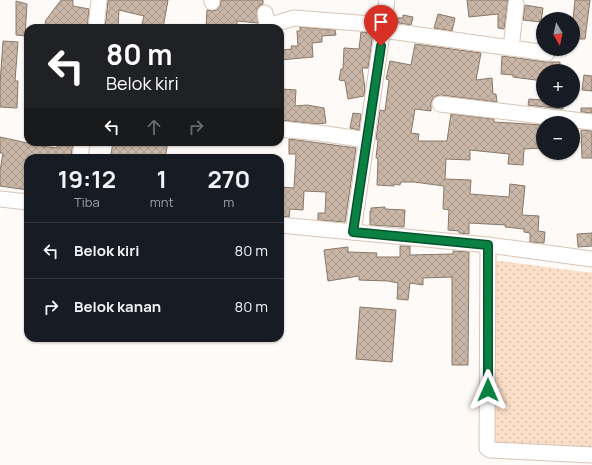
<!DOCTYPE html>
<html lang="id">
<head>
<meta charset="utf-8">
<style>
  :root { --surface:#171b24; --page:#20242c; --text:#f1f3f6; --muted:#9ea1a6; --line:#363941 }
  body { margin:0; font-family:Manrope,sans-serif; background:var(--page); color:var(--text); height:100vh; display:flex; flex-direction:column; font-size:15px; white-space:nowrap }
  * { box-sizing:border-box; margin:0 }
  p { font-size:13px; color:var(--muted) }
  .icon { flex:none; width:22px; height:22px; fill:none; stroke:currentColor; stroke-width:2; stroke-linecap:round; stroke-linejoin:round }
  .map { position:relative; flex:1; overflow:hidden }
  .sheet { position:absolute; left:24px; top:154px; width:260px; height:188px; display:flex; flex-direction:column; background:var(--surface); border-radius:12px; box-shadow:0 1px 3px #0004 }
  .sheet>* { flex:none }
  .top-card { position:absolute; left:24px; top:24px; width:260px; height:122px; border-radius:12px; box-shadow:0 1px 3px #0004; background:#202124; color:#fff; overflow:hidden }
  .needle { width:26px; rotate:171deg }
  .controls { position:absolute; left:536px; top:12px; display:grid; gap:8px }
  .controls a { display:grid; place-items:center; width:44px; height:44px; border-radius:50%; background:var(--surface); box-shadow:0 1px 3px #0004; font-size:20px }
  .pin { position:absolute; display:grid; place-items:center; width:34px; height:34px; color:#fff; margin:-41px -17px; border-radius:50% 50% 50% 0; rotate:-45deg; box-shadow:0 0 4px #0007 }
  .pin .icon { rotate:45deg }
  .me { position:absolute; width:44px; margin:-22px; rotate:0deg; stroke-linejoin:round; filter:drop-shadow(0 0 3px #0008) }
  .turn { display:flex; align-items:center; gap:14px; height:84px; padding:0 16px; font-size:18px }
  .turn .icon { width:52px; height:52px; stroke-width:2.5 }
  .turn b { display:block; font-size:28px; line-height:34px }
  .lanes { display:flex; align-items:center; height:38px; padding:0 16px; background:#0003; justify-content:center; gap:20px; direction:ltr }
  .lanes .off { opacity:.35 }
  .eta { display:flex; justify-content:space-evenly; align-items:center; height:68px; text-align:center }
  .eta b { font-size:24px; font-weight:700; line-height:28px }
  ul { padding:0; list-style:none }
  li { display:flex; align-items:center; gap:12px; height:56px; padding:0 16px; border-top:1px solid var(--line) }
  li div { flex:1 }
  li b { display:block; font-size:15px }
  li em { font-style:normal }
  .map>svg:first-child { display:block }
</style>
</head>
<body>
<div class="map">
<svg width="592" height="465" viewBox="0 0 592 465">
  <defs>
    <pattern id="grass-dots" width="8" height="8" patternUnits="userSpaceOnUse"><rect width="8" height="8" fill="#fbdec7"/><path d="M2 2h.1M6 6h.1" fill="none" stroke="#d7beaa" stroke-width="1.8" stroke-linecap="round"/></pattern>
    <pattern id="building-cross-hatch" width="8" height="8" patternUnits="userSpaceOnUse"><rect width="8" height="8" fill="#c9b6a7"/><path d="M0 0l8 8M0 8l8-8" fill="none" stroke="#ac9c8f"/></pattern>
  </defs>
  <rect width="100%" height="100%" fill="#fefaf7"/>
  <!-- grass -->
  <path fill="url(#grass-dots)" d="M492 260 592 273V452L490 447Z"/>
  <!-- building -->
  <g fill="url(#building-cross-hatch)" stroke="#897869">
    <path d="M61 0H73V6L89 9 87 28H44L46 20Z"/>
    <path d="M108 0H168L163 28H141L144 16 119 10 118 28H105Z"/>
    <path d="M221 0H263V4L259 6 257 10 258 23 237 21V28H206L207 10 212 11 217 10 220 6Z"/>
    <path d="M467 0H508L504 29 498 28V14L469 17Z"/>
    <path d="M575 0H590L585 39H573V19Z"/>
    <path d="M16 1 27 4 25 36 16 35Z"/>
    <path d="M525 5 543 8 541 22 523 20Z"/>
    <path d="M438 14 455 18 452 31 434 28Z"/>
    <path d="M403 15 413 17 411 25 393 22 394 18H403Z"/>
    <path d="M300 27 335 30 336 35 322 36V42L312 43 313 57 280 60V50L292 49 291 46H298L297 31H300Z"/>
    <path d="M361 32 373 33 368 68H362L365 88 364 96 348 99 345 81 339 80 341 69H343L344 48 359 49Z"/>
    <path d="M3 41 18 42 15 81H18L17 108 0 107V84Z"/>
    <path d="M415 44 481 53 476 80 492 78 493 94H496L497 102 441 95 436 96 433 98 431 103V111L415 109 411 133 419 134 418 141H447L451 114 494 119V122L543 125V148L524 149 523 165 508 164 509 154 470 150V160L446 159 445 179 471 180 470 194 509 197 510 184 525 186 522 215 539 216 538 231 545 232 544 243 530 242V233L524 232V229L505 227 506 225 469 223V234L459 233V231L448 230 449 210 443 209 444 186 414 182H401L400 185 394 184V186L377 185 378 159 376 158 378 140 376 139 380 110 385 111 389 80 386 79 390 61 411 65Z"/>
    <path d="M502 56 546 62H560V71H543V81L513 77V75L501 74Z"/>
    <path d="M584 75 592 76V91L582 90Z"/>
    <path d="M282 89 296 90 295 106 307 105 324 108 326 123 317 124 280 120Z"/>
    <path d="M529 99 543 100V101H563V109L528 105Z"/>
    <path d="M581 108H592V113L581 112Z"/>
    <path d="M353 113 361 114 359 130 350 128Z"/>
    <path d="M581 130 592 131V158H582Z"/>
    <path d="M0 137 41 146 57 148 58 142H73L71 158H28V190L0 186V171L3 153H0Z"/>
    <path d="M289 139 356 148 345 222 318 220V213H325L326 192 304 191 303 210 290 209 289 217 280 216V187L294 188 296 154H289Z"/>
    <path d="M113 142H168L165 158H132L111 154Z"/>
    <path d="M385 207V209L405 210 404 227 370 225V211H371V208Z"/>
    <path d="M592 233V246L578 247 577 234Z"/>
    <path d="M400 246H410V255L453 254V251L469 252 468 365H452V277L423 278V285L410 283 408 300 397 299 398 283 388 281 359 280V276L328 281 324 250 348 247V252L377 253 376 257H400Z"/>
    <path d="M360 307 396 310 392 362 356 359Z"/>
  </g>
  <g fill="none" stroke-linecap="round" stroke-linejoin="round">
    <!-- minor casing -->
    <g stroke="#d8c5b6" stroke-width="17">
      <g id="minor">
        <path d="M212 2V0"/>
        <path d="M265 13 266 20 270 23 274 24 294 18 384 25"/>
        <path d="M96 28 99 0"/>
        <path d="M383 30 547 53"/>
        <path d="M511 48 516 4"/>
        <path d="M440 104 592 122"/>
        <path d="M280 129 319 133 367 140"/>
        <path d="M80 158 82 142"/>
        <path d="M0 199 28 202"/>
        <path d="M280 225 488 245 592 259"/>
        <path d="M353 232 387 0"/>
        <path d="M488 245 487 448 490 450 592 455"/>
      </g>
    </g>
    <!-- minor -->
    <use href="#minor" stroke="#fff" stroke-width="15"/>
  </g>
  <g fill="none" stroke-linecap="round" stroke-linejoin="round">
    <!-- route casing -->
    <g stroke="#07532c" stroke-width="10">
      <path id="route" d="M381 46 353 232 488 245V390"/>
    </g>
    <!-- route -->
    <use href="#route" stroke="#0b8043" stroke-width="7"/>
  </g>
</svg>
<div class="controls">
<a><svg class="needle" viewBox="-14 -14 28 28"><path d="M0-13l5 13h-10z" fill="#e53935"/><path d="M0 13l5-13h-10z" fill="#9ea1a6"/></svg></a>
<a>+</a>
<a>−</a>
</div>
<div class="pin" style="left:381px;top:46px;background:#d93025"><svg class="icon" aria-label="arrive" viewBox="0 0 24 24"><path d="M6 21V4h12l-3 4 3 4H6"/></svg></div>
<svg class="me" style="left:488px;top:390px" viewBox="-20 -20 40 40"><path d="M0-17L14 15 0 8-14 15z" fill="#0b8043" stroke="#fff" stroke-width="4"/></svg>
<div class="top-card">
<div class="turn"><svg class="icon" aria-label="left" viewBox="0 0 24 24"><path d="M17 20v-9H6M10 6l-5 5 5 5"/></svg><div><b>80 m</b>Belok kiri</div></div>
<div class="lanes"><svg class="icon" aria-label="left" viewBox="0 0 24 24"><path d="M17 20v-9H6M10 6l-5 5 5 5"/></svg><svg class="icon off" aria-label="ahead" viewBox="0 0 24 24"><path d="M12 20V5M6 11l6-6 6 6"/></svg><svg class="icon off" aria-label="right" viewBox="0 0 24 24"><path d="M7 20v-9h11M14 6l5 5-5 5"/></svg></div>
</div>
<section class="sheet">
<div class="eta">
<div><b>19:12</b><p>Tiba</p></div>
<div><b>1</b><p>mnt</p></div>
<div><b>270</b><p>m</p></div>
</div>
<ul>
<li><svg class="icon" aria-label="left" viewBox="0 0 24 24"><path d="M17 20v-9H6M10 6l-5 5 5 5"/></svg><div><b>Belok kiri</b></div><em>80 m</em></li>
<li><svg class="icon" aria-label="right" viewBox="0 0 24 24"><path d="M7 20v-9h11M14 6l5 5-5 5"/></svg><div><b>Belok kanan</b></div><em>80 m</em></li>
</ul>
</section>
</div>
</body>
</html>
